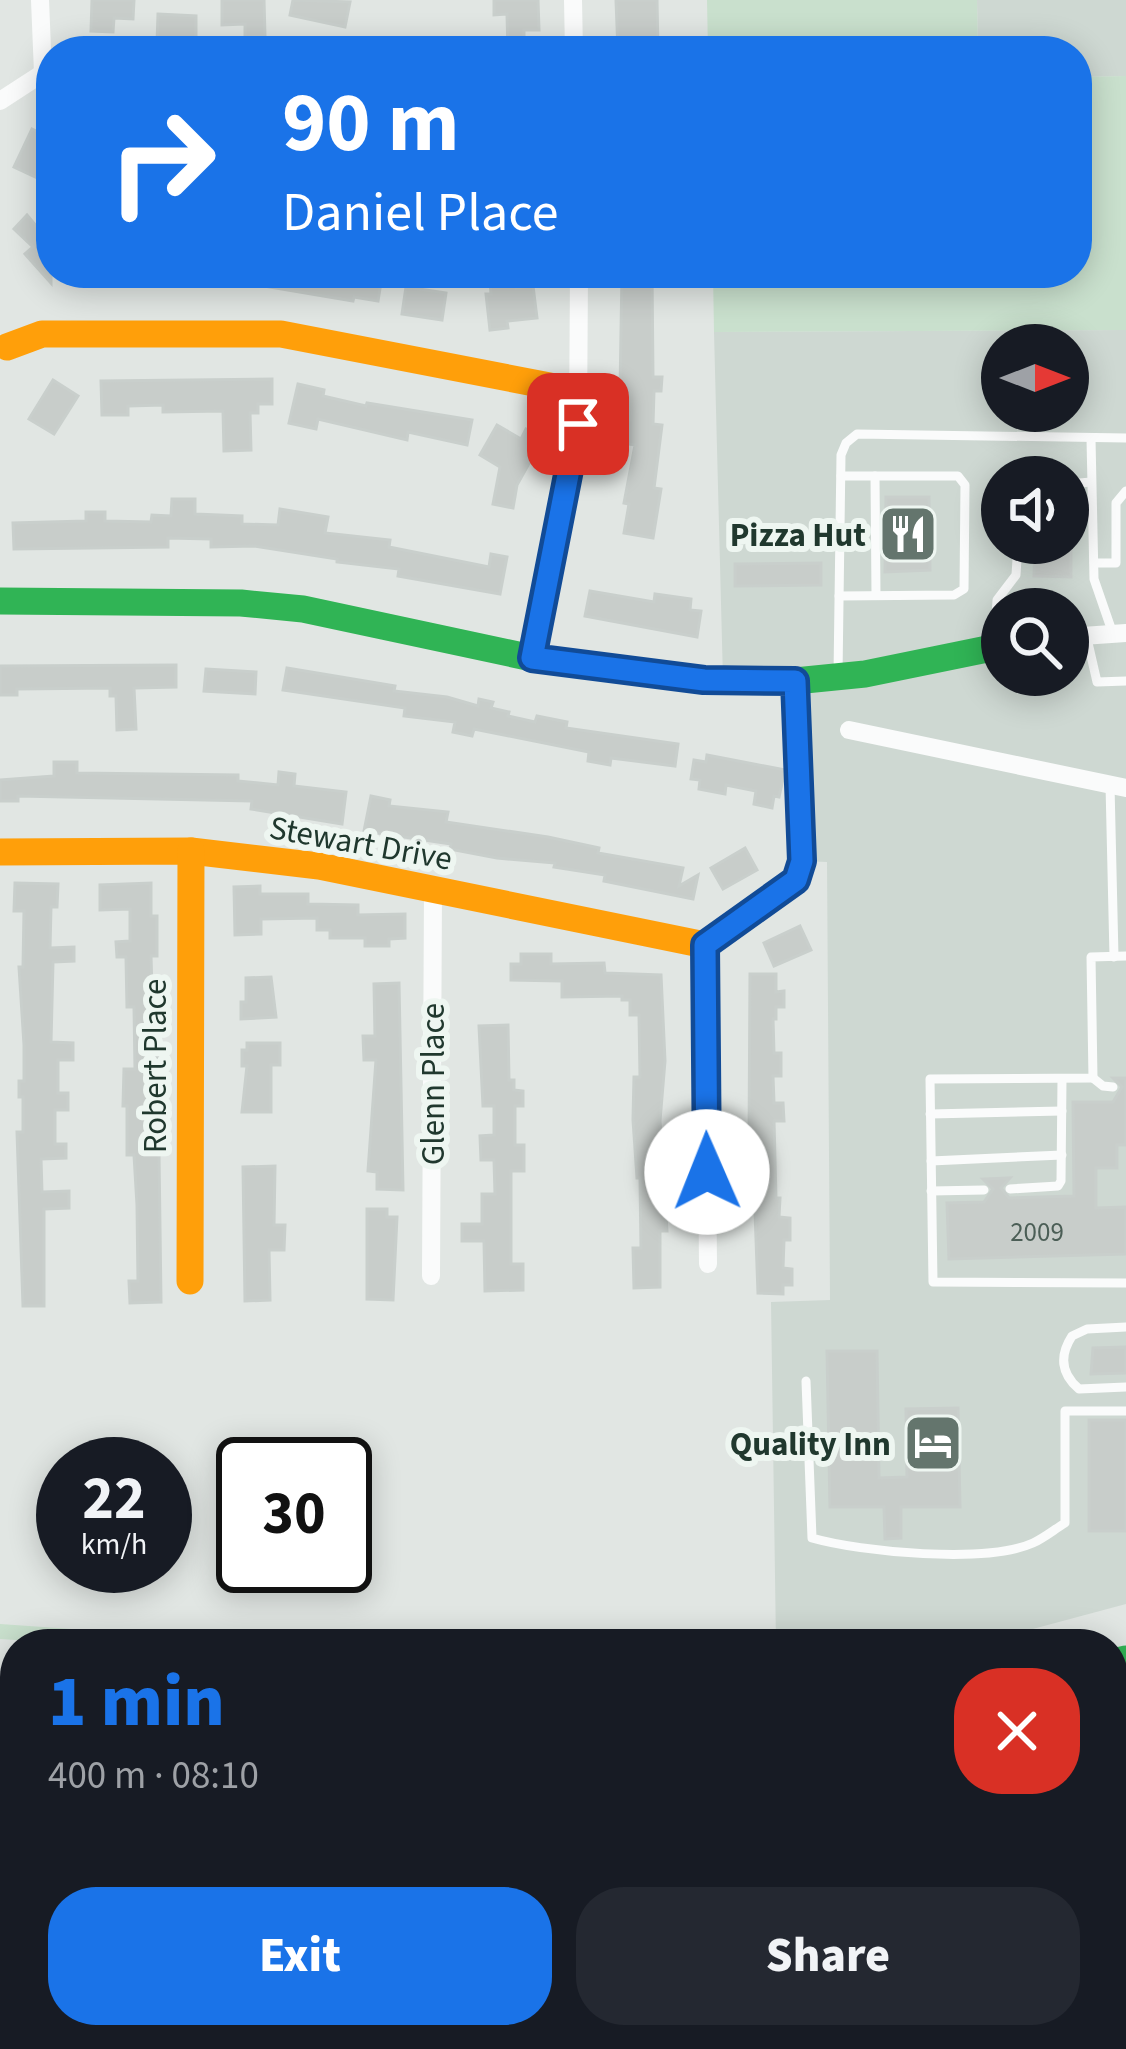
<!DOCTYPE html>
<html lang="en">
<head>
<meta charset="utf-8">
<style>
  :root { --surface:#171b24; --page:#242831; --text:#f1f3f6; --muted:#9ea1a6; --accent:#1a73e8 }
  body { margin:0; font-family:"Source Sans 3",sans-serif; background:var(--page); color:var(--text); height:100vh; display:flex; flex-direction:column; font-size:45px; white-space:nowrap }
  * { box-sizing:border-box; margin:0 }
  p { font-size:39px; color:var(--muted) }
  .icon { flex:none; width:66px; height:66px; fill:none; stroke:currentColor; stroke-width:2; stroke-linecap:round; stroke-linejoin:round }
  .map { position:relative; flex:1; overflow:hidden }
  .side { position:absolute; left:0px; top:1629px; width:1128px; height:420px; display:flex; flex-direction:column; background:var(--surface); border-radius:48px 48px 0 0; box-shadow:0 6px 30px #0003 }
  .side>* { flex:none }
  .hud { position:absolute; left:36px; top:36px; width:1056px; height:252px; border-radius:48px; box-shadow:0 6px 30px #0003; background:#1a73e8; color:#fff; overflow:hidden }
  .needle { width:78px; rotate:90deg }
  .controls { position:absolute; left:981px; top:324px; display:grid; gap:24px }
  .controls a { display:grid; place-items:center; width:108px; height:108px; border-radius:50%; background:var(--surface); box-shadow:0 6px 30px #0003; font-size:60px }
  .speed { position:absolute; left:36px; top:1437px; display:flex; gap:24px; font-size:60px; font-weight:700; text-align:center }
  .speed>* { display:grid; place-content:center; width:156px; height:156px; border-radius:50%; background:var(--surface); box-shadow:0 6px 30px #0003; line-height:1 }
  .speed small { font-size:30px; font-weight:400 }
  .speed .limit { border:6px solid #111; border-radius:18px; background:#fff; color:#111 }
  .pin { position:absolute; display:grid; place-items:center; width:102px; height:102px; color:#fff; margin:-51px; border-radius:24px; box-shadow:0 6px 18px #0006 }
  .me { position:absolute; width:132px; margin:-66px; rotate:359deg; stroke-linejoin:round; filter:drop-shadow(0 0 9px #0008) }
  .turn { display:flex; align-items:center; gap:42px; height:252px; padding:0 48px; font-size:54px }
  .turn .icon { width:156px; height:156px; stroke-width:2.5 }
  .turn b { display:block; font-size:84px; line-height:102px }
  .round { display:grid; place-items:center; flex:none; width:126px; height:126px; border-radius:48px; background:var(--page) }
  .head { display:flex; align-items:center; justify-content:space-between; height:204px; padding:0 48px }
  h1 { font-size:72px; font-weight:800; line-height:90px; color:var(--accent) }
  .action { display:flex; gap:24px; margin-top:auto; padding:24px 48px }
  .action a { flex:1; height:138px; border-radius:48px; background:var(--accent); color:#fff; font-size:48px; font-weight:800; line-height:138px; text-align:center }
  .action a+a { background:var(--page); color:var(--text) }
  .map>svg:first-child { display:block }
</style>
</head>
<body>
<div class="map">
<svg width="1126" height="2049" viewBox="0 0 1126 2049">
  <rect width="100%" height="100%" fill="#e1e6e3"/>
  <!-- built -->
  <g fill="#ced8d2" fill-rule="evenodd">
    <path d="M977 0H1126V76L1077 77V51H978Z"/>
    <path d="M1126 330V1604L977 1644H776L771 1302 830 1300 827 862 802 861 795 681 723 680 714 332ZM1002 345H1068V411H1002ZM1002 477H1068V543H1002ZM1002 609H1068V675H1002Z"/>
  </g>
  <!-- green -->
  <g fill="#c9e0cd">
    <path d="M707 0H977L978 51H708Z"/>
    <path d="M1126 76V330L714 332 713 273H1077V77Z"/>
    <path d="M0 1624 230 1640 80 1644 0 1639Z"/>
    <path d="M0 1808 15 1810V2034H1017L1046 2049H0Z"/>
  </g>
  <!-- building -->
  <g fill="#c8cdca" stroke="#c9cfcc" stroke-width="3">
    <path d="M92 0H134L133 19 114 18 113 32 91 31Z"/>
    <path d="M222 0H264L265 36 245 37V24L222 25Z"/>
    <path d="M293 0 350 2 345 27 290 15Z"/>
    <path d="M494 0H538L539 30H524V51H508L507 14 494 15Z"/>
    <path d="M616 0H657L658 51H618Z"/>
    <path d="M158 14 196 16V45L157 44Z"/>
    <path d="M32 129 51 138V167L44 181 14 167Z"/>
    <path d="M27 215 51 244V283L25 254 33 247 14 229Z"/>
    <path d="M213 273H360L382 276 378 301 354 297 353 301 264 286 213 285Z"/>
    <path d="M622 273H652L653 377H662L661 391H654L653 424 662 425 654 488 661 489 653 538 624 533 629 504 624 503 635 445 616 442 619 419 630 420V392L620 391Z"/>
    <path d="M515 278 516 288 533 286 537 318 507 321 508 328 490 330 486 294H491L490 281Z"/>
    <path d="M406 287 446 293 442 320 402 314Z"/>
    <path d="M272 379V404H258V413H250L251 450 224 451 223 411 163 412V405L128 406V415H102L101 381Z"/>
    <path d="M53 380 78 396 54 434 29 419Z"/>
    <path d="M298 384 324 390 323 396 366 406 367 403 472 420 467 445 408 432 407 440 318 419 316 429 289 423Z"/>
    <path d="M497 425 521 439 526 429 543 438 517 485 513 508 493 504 500 467 480 455Z"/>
    <path d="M886 497H929L930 570 885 572Z"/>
    <path d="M172 499H195V514L242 516V524L278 525 280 509 328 517 325 533 390 540 389 547 489 567 491 554 507 557 500 594 398 576 399 569 337 562V559L254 546 211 547V539L168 538V547L14 549 13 523 86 521V512H105V521L151 522 152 515 171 516Z"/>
    <path d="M1035 543H1071V577L1034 576Z"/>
    <path d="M821 563V585L735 586V564Z"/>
    <path d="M590 591 654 602 655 594 691 599 690 610 701 611 697 637 585 616Z"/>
    <path d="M176 665V687L134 688 136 729 117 730 116 696H110V688L17 689V695H0V666Z"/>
    <path d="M287 668 395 686 394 691 447 697 478 706 479 699 493 702 491 708 509 712 508 716 535 722 537 716 567 722 566 728 678 744 675 766 611 758 610 765 588 761 589 752 474 729 472 736 453 732 455 722 404 716 405 708 283 690Z"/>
    <path d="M206 669 256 672 255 694 204 691Z"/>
    <path d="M707 755 785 770 779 797 774 796 772 808 754 804 756 791 726 785 725 794 699 789 700 780 691 779 694 760 706 762Z"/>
    <path d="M54 762H77V773L238 775V781L278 785 279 772 295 774 294 786 346 792 342 824 251 809 252 801 18 796V801H0V780L54 776Z"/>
    <path d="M371 796 390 800 389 806 448 812 446 822 548 837 599 848 598 853 683 868 679 886 698 875 693 899 604 881 605 875 554 867 555 863 497 858 450 849 451 844 364 831Z"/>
    <path d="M745 848 757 870 723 889 711 868Z"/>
    <path d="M15 883 58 884 57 907H51L50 948 74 947V961L53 962 51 1042 73 1043V1060H58V1093H68V1110H55V1144H66V1158L41 1159 42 1192 69 1191V1208L44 1209V1306H23L17 1132H23V1097H19V1081H24V1045L19 967H23L24 911H14Z"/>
    <path d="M151 883V916H157V956H151L152 991H157V1006L161 1302 130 1303 129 1281H138L137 1205 134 1155H127V1106H123L124 1069H135L134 1007H127L126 957H117L116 942 130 941V909L100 910V885Z"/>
    <path d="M260 886V894H308V904L358 905V915L405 914V938L389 939V946H365V938H330V930H317V918L261 919V934L235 935 234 887Z"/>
    <path d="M800 926 811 950 774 966 764 943Z"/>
    <path d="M521 954H551V964L604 963 605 973 661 975 665 1061 660 1121 667 1231H660V1287L634 1288 633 1248H641L640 1178H637L633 1120 634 1077H640L639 1015H630V1000H622V996L562 997V981L511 980V964H521Z"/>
    <path d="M750 974H776V992L784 991V1007H776V1019H773L774 1053H781V1076H773L774 1103H783L784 1121H774L776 1198H780L779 1217 790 1218V1240H784L783 1268 792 1269V1285H783V1294L758 1293 754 1184H743V1159H748L749 1142Z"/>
    <path d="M271 977 276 1017 241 1019V1002H246V978Z"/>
    <path d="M399 983 403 1190 377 1189V1172L368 1171 376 1060H364L363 1036H375L374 984Z"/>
    <path d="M508 1025 509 1080H514V1090L523 1091V1106H515V1145H524V1171H511V1264H523V1290L485 1291 484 1241H462V1224H482V1194H495L494 1160H481L480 1136 494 1135V1106H483L479 1026Z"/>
    <path d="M247 1043H280V1065H271V1112H242L247 1066H242V1050H247Z"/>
    <path d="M1113 1078H1126V1145H1117V1168H1096V1208L1126 1207V1254L949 1259 947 1203 984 1202 993 1189 983 1179 1010 1178 1001 1188 1009 1198 1074 1196 1073 1102H1113L1122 1087Z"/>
    <path d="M275 1166 274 1225H285L284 1250H269L270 1300 245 1301 243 1167Z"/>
    <path d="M367 1209H387V1217H397L393 1300 367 1299Z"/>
    <path d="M1126 1347V1373L1091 1374 1093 1348Z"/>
    <path d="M827 1351H877L879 1478 907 1477 906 1409 958 1408 960 1507H901V1538L885 1539 884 1507H830Z"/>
    <rect x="1089" y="1420" width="37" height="111"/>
  </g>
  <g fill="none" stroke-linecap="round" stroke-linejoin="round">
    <!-- lane -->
    <g stroke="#fafbfb" stroke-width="9">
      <path d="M1091 439 1094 579 1113 634"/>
      <path d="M875 476 876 595"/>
      <path d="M1068 484 1091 482"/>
      <path d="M1094 563H1116V503L1126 491"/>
      <path d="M839 596 954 595 964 589 965 485 958 476H841"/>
      <path d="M1086 634 1097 682 1126 681"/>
      <path d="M994 645 997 600 1016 575 1018 543"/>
      <path d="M838 675 841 455 846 443 857 434 1126 438"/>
      <path d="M1110 785 1114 957"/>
      <path d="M1126 956 1091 957 1093 1078 930 1079 933 1282 1126 1283"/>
      <path d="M1093 1078 1103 1086 1113 1087"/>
      <path d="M930 1114 1062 1111"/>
      <path d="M931 1161 1062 1155"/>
      <path d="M1010 1189 1058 1186 1061 1181 1062 1079"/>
      <path d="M931 1191 984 1190"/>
      <path d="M1126 1327 1087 1329 1072 1336C1059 1356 1061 1374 1079 1389L1126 1387"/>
      <path d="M806 1381 812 1538C861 1552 986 1564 1033 1543 1044 1538 1055 1529 1065 1523V1411H1126"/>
    </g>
    <!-- street -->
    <g stroke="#fafbfb" stroke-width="18">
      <path d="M40 0 43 73"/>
      <path d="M573 0 574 51"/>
      <path d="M0 101 43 73H51"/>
      <path d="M1068 637 1126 633"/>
      <path d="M532 658 578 424 579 273"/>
      <path d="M849 730 1126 788"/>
      <path d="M708 1264 705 945 796 880 802 861 795 681"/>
      <path d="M431 1276 433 892"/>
    </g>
    <!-- fast -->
    <g stroke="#30b455" stroke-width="27">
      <path d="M0 601 241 603 303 609 532 658 704 680 795 681 865 674 1002 646"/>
      <path d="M1113 1662 1126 1659"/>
      <path d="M0 1707 15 1708"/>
      <path d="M1113 1791 1126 1792"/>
    </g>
    <!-- slow -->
    <g stroke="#ff9f0a" stroke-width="27">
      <path d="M7 347 42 334H281L581 392"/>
      <path d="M0 852 191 851 319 866 705 945"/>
      <path d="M190 1281 191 851"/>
      <path d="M0 1783 15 1785"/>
      <path d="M1113 1859 1126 1860"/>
    </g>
    <!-- jam -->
    <path stroke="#e5322d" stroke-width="27" d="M1113 2031 1126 2038"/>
  </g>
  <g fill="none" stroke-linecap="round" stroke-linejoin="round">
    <!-- route casing -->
    <g stroke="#114b97" stroke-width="30">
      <path id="route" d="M578 424 532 658 704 680 795 681 802 861 796 880 705 945 707 1172"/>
    </g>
    <!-- route -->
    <use href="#route" stroke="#1a73e8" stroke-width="21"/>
  </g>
  <!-- icons -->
  <defs>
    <g id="restaurant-square" transform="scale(3)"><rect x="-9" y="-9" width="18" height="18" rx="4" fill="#64756d" stroke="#eef6f1"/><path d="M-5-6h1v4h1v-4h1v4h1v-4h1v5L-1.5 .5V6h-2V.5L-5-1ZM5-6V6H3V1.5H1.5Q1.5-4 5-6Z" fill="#fff"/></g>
    <g id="hotel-square" transform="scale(3)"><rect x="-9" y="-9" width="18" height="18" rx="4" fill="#64756d" stroke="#eef6f1"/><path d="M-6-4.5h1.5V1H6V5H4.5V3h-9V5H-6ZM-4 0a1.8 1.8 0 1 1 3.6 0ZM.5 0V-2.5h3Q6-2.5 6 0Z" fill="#fff"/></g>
  </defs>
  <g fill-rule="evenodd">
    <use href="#restaurant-square" x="908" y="534"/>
    <use href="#hotel-square" x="933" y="1443"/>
  </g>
  <g text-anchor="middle" stroke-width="12" stroke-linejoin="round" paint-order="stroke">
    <!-- number labels -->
    <g font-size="27" fill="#4b5e56">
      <text x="1037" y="1241">2009</text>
    </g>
    <!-- poi labels -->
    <g font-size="33" font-weight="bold" fill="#20382e" stroke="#eef6f1" text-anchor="end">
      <text x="866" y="546">Pizza Hut</text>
      <text x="891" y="1455">Quality Inn</text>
    </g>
    <!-- street labels -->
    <g font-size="33" fill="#20382e" stroke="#eef6f1">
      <text transform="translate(361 842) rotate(10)" y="12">Stewart Drive</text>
      <text transform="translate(154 1066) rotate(-90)" y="12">Robert Place</text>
      <text transform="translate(432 1084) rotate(-90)" y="12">Glenn Place</text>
    </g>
  </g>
</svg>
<div class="controls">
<a><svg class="needle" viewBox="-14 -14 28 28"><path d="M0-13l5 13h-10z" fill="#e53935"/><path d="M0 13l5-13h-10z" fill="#9ea1a6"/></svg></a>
<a><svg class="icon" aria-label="sound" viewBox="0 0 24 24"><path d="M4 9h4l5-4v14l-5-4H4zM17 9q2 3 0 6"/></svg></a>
<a><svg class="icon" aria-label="search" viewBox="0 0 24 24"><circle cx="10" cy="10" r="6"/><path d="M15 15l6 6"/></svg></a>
</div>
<div class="speed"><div>22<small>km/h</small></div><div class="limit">30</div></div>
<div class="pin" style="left:578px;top:424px;background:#d93025"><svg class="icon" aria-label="arrive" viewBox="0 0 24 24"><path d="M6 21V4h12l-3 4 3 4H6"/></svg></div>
<svg class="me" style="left:707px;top:1172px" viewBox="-20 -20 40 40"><circle r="19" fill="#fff"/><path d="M0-13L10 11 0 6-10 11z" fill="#1a73e8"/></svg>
<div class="hud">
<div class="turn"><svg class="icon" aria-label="right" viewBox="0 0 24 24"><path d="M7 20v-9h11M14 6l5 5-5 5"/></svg><div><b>90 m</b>Daniel Place</div></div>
</div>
<section class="side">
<div class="head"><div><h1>1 min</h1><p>400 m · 08:10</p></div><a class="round" style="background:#d93025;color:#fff"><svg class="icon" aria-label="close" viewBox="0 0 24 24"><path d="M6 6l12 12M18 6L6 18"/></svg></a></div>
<div class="action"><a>Exit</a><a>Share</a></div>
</section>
</div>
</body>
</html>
